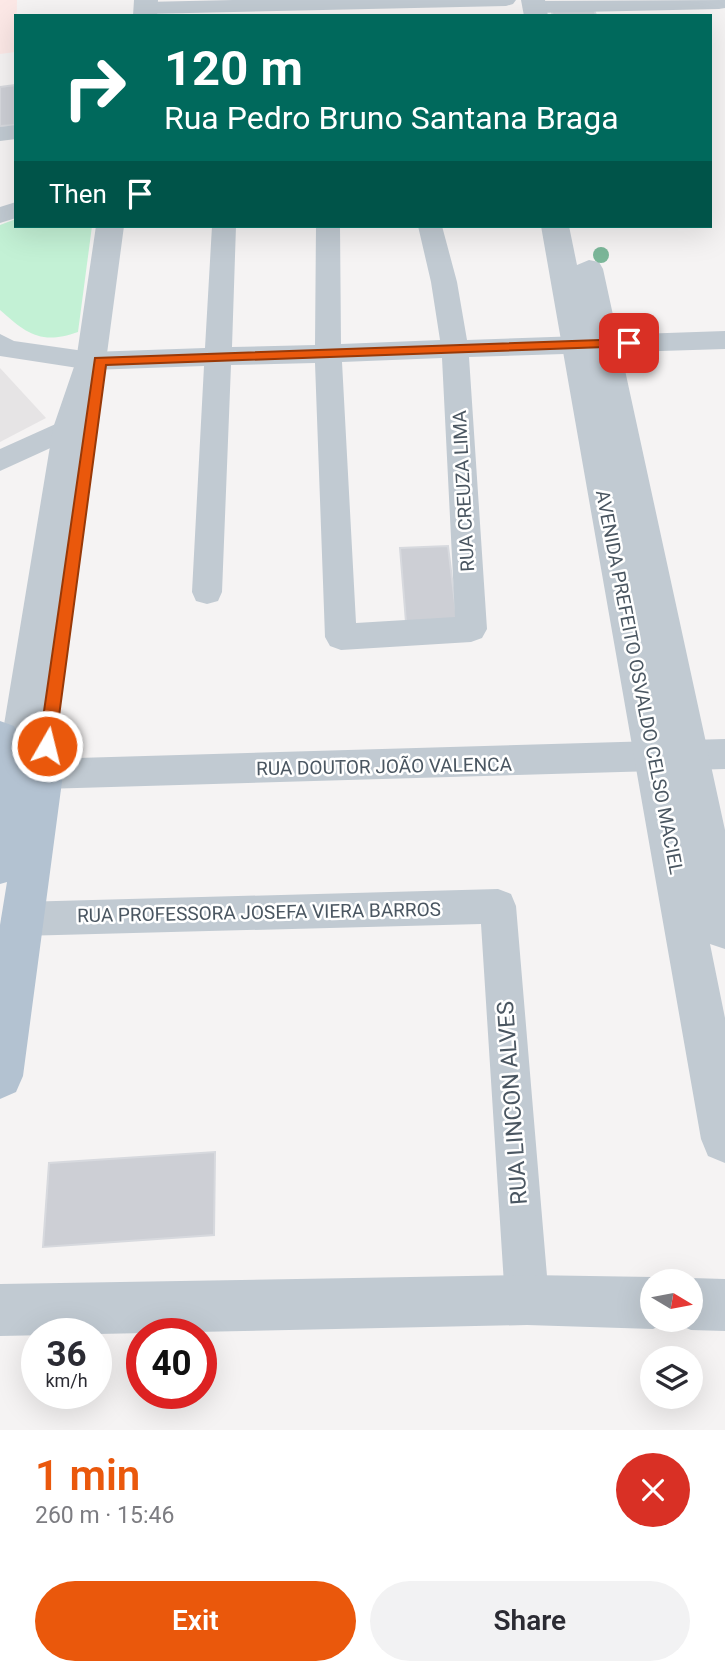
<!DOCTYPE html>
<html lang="en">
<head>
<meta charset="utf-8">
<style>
  :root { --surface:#fff; --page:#f2f2f3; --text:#2b2b33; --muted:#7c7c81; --accent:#ea580c }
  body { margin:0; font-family:Roboto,sans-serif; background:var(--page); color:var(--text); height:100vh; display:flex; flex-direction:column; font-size:26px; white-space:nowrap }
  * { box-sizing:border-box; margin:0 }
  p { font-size:23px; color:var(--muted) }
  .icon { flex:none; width:38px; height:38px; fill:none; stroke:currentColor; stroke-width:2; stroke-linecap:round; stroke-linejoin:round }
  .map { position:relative; height:1430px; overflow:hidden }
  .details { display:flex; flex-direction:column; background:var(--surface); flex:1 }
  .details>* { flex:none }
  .top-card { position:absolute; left:14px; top:14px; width:698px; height:214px; border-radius:0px; box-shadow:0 7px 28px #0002; background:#00695c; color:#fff; overflow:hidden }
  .needle { width:46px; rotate:100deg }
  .tools { position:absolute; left:640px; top:1269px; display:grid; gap:14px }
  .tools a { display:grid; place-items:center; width:63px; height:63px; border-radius:50%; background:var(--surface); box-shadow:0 7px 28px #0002; font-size:35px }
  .speed { position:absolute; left:21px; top:1318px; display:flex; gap:14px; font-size:35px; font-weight:700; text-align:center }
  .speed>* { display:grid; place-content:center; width:91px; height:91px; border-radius:50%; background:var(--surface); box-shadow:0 7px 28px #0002; line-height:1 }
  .speed small { font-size:18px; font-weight:400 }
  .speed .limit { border:10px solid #d22; background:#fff; color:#111 }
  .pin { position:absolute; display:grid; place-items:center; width:60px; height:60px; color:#fff; margin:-30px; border-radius:14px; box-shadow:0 4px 10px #0006 }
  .me { position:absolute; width:77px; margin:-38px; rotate:8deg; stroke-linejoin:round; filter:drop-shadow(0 0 5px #0008) }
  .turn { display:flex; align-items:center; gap:24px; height:147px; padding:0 35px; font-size:32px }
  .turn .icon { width:91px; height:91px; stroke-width:2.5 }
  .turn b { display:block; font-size:49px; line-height:60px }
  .then { display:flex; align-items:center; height:66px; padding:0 35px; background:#0003; gap:14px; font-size:26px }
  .round { display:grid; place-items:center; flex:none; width:74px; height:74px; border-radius:37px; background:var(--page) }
  .overview { display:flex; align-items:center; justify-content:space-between; height:119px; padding:0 35px }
  h1 { font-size:42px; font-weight:600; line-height:52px; color:var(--accent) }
  .action { display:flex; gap:14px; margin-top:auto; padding:14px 35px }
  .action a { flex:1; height:80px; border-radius:42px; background:var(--accent); color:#fff; font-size:28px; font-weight:600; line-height:80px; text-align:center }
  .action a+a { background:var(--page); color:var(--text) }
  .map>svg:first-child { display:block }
</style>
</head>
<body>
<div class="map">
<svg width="725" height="1430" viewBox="0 0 725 1430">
  <rect width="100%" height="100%" fill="#f5f3f3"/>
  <!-- education -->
  <path fill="#e6e4e5" d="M0 368 46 418 0 442Z"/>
  <!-- medical -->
  <path fill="#fce8e6" d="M0 0H17L16 52 0 54Z"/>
  <!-- green -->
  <path fill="#c3f1d5" d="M16 219V226H92L78 332C41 345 27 334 0 310V225Z"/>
  <!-- building -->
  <g fill="#cdcfd5" stroke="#d7d9de" stroke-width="2">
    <path d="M551 9 594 10 596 15 553 16Z"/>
    <path d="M16 85V125L0 126V87Z"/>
    <path d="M448 546 457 620 406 622 400 548Z"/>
    <path d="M215 1152 214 1235 43 1247 49 1163Z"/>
  </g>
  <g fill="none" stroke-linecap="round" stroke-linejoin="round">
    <!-- minor -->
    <g fill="#c1cad2" fill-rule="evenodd">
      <path d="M233 0H516L513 4 506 6 145 14 138 12 135 8 138 4 145 2Z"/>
      <path d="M725 0V8L719 9 534 13 527 11 524 7 527 3 534 1Z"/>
      <path d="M16 125V139L0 141V127Z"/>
      <path d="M16 202V218L0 223V207Z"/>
      <path d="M212 226H236L232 347 315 345 316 226H340L341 344 440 340 431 282 418 226H442L457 282 467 340 725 331V349L469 357 487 629 482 638 471 642 341 650 330 646 325 637 315 363 231 365 222 592 218 601 207 604 196 601 192 592 204 366 91 370 0 356V334L14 341 91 352 205 348ZM442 358 455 617 356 623 342 362Z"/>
      <path d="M69 418 79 421 83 428 79 435 0 471V449Z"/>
      <path d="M725 739V769L43 789 31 785 26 774 31 763 43 759Z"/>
      <path d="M498 889 511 894 516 906 549 1300 543 1316 527 1322 511 1316 505 1300 481 924 20 936 7 931 1 919 7 907 20 902Z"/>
    </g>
    <!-- tertiary -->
    <g fill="#c1cad2" fill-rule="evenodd">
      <path d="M134 0H158L157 16H133Z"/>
      <path d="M521 0H545L548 16H524Z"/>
      <path d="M96 226H124L106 361 85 428 36 772 30 784 16 789 2 784 0 780V749L53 428 76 361Z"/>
      <path d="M541 226H569L577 265 589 260 599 262 603 269 725 830V949L710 944 725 1018V1163L708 1156 701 1139Z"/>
      <path d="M527 1275 653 1277 662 1281H653V1320H672L653 1329 527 1325 0 1336V1284Z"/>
      <path d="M691 1278 725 1279V1331L691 1330 673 1322 672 1320H691V1281H685Z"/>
    </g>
    <!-- primary -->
    <path fill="#b3c2d1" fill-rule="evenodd" d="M0 721 14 726 28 755 57 762 63 774 23 1076 16 1092 0 1099V925L7 882 0 884Z"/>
  </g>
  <!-- trees -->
  <circle fill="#7bb799" cx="601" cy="255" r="8"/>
  <!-- route -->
  <path fill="#ea580c" stroke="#983908" stroke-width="2" d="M629 339 635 343 633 346 106 365 55 746 53 751H41L39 746 95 358Z"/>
  <g text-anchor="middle" stroke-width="5" stroke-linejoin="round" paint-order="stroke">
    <!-- street labels -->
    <g font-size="19" fill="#4a5661" stroke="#fff">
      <text transform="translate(463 491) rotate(-93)" y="7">RUA CREUZA LIMA</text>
      <text transform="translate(640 682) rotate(79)" y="7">AVENIDA PREFEITO OSVALDO CELSO MACIEL</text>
      <text transform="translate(384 766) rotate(-1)" y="7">RUA DOUTOR JOÃO VALENCA</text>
      <text transform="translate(259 912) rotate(-1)" y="7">RUA PROFESSORA JOSEFA VIERA BARROS</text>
    </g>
    <!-- near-street labels -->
    <g font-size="23" fill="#4a5661" stroke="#fff">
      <text transform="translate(512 1103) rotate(-94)" y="8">RUA LINCON ALVES</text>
    </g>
  </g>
</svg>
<div class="tools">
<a><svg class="needle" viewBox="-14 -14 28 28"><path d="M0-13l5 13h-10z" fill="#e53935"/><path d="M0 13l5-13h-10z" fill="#7c7c81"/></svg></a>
<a><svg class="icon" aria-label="layers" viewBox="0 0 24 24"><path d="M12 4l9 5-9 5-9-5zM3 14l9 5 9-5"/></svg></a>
</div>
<div class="speed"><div>36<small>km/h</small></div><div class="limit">40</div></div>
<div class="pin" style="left:629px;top:343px;background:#d93025"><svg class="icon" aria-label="arrive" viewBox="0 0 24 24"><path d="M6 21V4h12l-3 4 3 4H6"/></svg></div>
<svg class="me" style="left:47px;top:746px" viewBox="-20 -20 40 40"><circle r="17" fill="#ea580c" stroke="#fff" stroke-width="3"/><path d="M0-11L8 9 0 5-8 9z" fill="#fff"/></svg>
<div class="top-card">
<div class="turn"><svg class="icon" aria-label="right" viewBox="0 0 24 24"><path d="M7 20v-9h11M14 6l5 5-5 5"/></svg><div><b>120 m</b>Rua Pedro Bruno Santana Braga</div></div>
<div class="then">Then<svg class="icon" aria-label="arrive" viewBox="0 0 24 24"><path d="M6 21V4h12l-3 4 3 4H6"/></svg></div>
</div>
</div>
<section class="details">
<div class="overview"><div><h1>1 min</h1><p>260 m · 15:46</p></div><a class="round" style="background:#d93025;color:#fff"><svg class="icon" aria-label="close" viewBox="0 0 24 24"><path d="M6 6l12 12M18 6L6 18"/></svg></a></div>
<div class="action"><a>Exit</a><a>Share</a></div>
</section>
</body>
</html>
